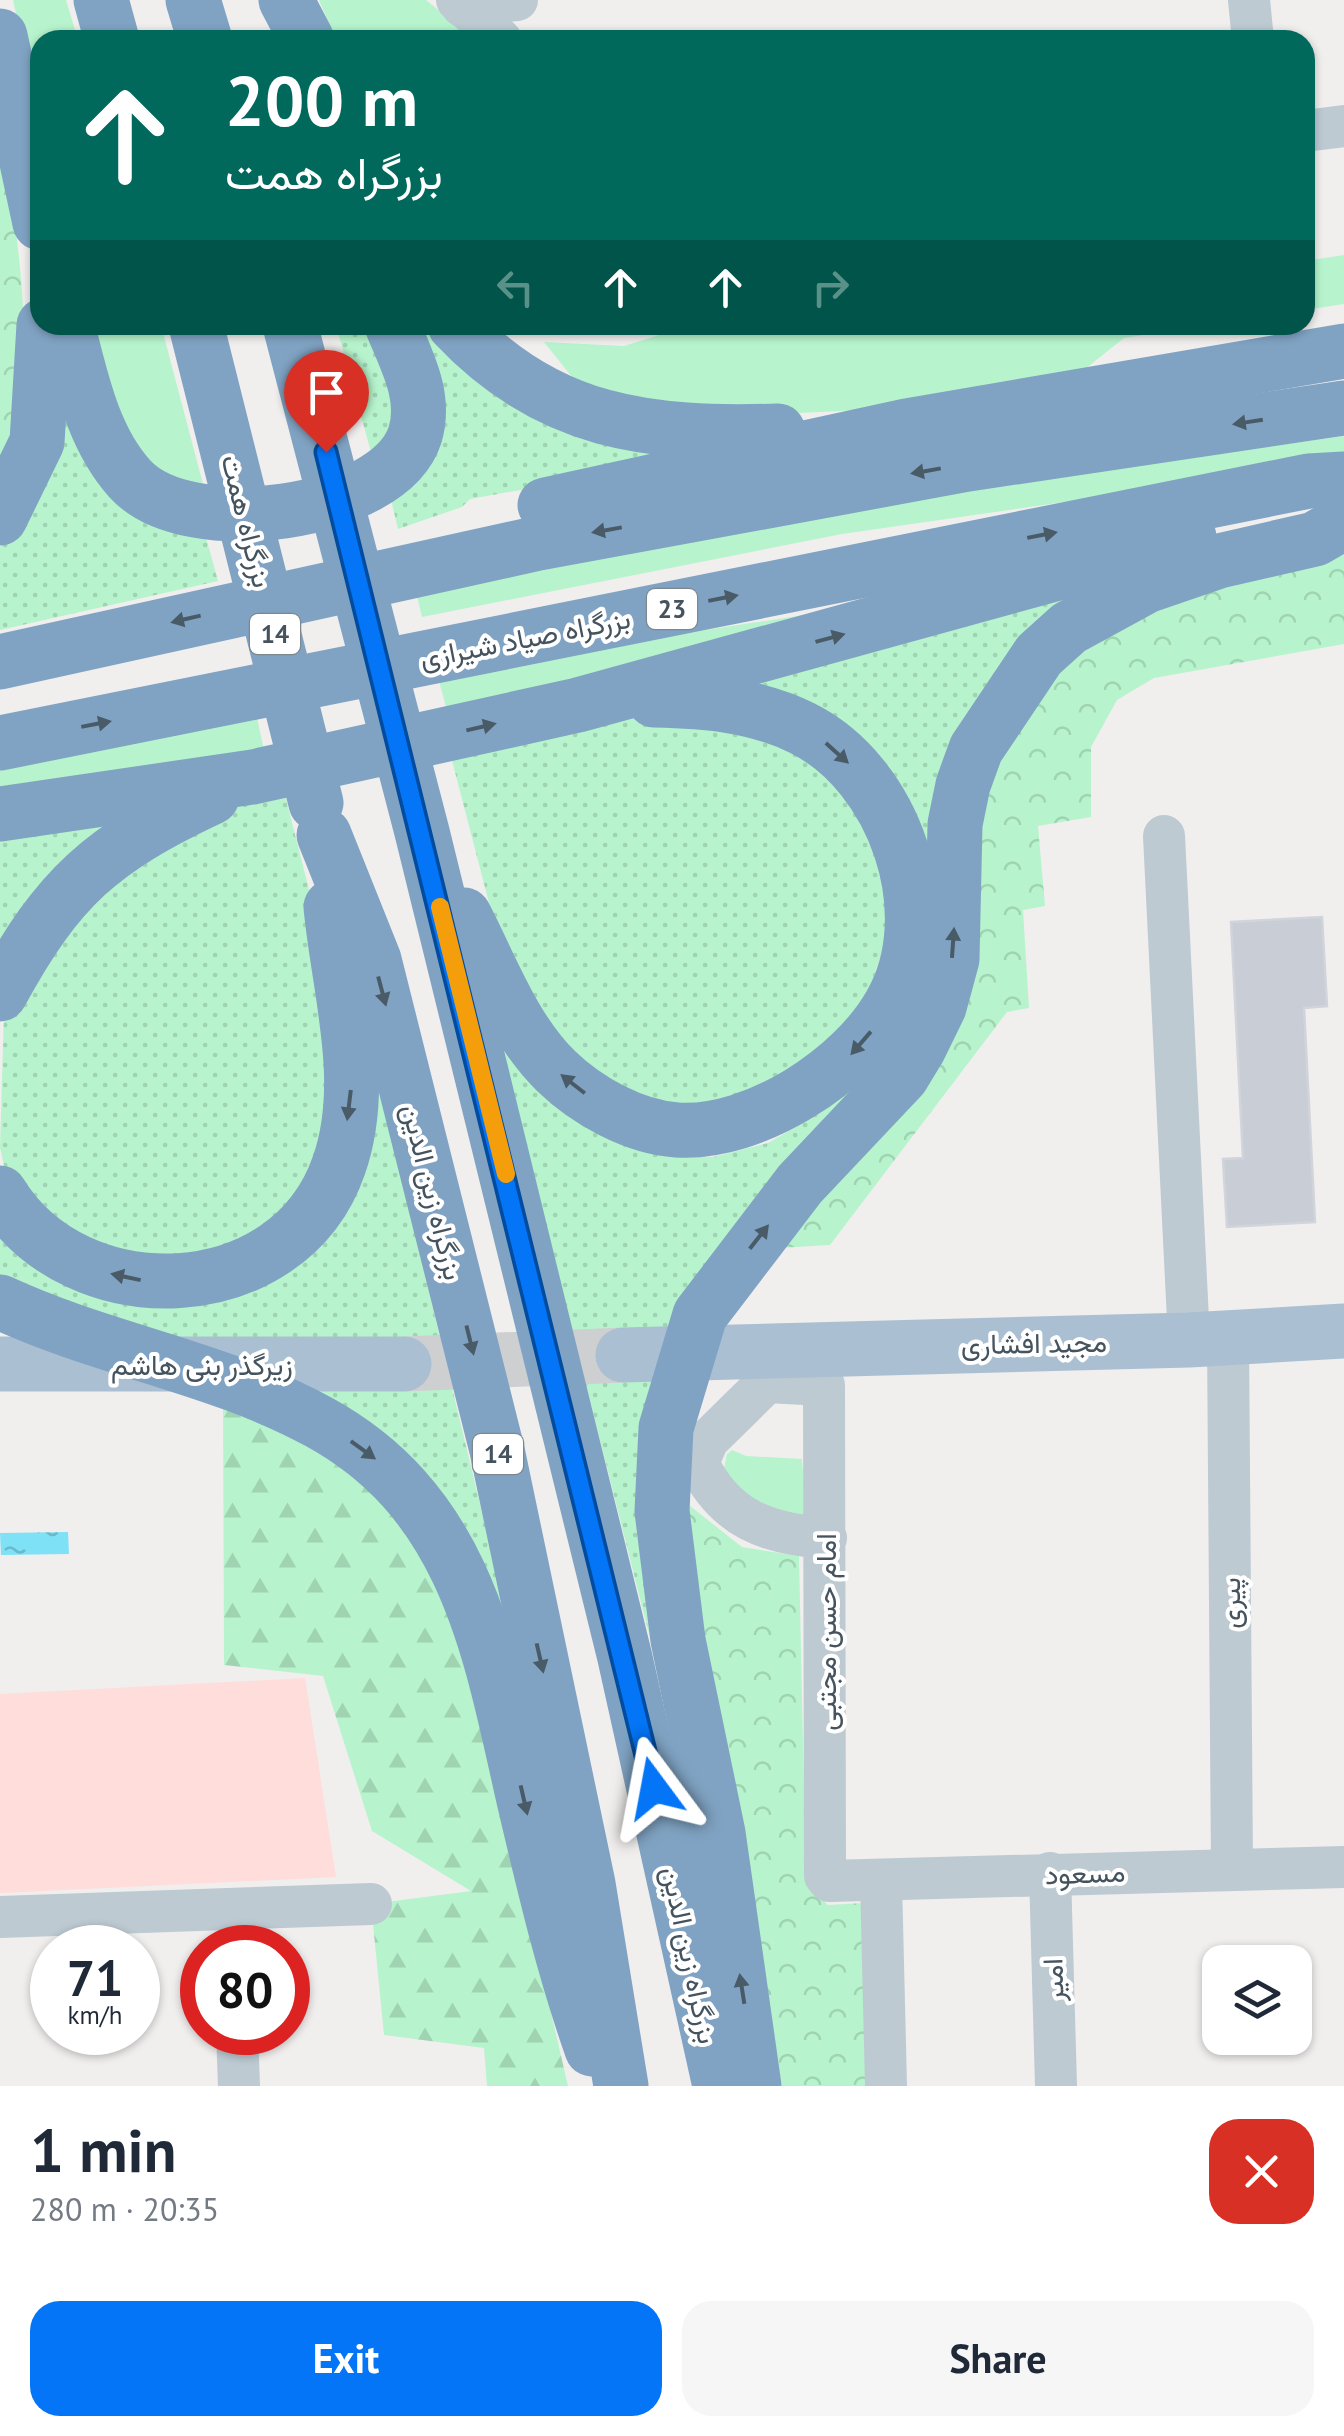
<!DOCTYPE html>
<html lang="en">
<head>
<meta charset="utf-8">
<style>
  :root { --surface:#fff; --page:#f6f6f7; --text:#1f2937; --muted:#747a83; --accent:#0375f6 }
  body { margin:0; font-family:"PT Sans",Vazirmatn,sans-serif; background:var(--page); color:var(--text); height:100vh; display:flex; flex-direction:column; font-size:38px; white-space:nowrap }
  * { box-sizing:border-box; margin:0 }
  p { font-size:32px; color:var(--muted) }
  .icon { flex:none; width:55px; height:55px; fill:none; stroke:currentColor; stroke-width:2; stroke-linecap:round; stroke-linejoin:round }
  .map { position:relative; height:2086px; overflow:hidden }
  .drawer { display:flex; flex-direction:column; background:var(--surface); flex:1 }
  .drawer>* { flex:none }
  .top-card { position:absolute; left:30px; top:30px; width:1285px; height:305px; border-radius:30px; box-shadow:0 2px 8px #0004; background:#00695c; color:#fff; overflow:hidden }
  .tools { position:absolute; left:1202px; top:1945px; display:grid; gap:20px }
  .tools a { display:grid; place-items:center; width:110px; height:110px; border-radius:20px; background:var(--surface); box-shadow:0 2px 8px #0004; font-size:50px }
  .speed { position:absolute; left:30px; top:1925px; display:flex; gap:20px; font-size:50px; font-weight:700; text-align:center }
  .speed>* { display:grid; place-content:center; width:130px; height:130px; border-radius:50%; background:var(--surface); box-shadow:0 2px 8px #0004; line-height:1 }
  .speed small { font-size:25px; font-weight:400 }
  .speed .limit { border:15px solid #d22; background:#fff; color:#111 }
  .pin { position:absolute; display:grid; place-items:center; width:85px; height:85px; color:#fff; margin:-102px -42px; border-radius:50% 50% 50% 0; rotate:-45deg; box-shadow:0 0 10px #0007 }
  .pin .icon { rotate:45deg }
  .me { position:absolute; width:110px; margin:-55px; rotate:347deg; stroke-linejoin:round; filter:drop-shadow(0 0 8px #0008) }
  .turn { display:flex; align-items:center; gap:35px; height:210px; padding:0 30px; font-size:45px }
  .turn .icon { width:130px; height:130px; stroke-width:2.5 }
  .turn b { display:block; font-size:70px; line-height:85px }
  .lanes { display:flex; align-items:center; height:95px; padding:0 30px; background:#0003; justify-content:center; gap:50px; direction:ltr }
  .lanes .off { opacity:.35 }
  .round { display:grid; place-items:center; flex:none; width:105px; height:105px; border-radius:30px; background:var(--page) }
  .summary { display:flex; align-items:center; justify-content:space-between; height:170px; padding:0 30px }
  h1 { font-size:60px; font-weight:800; line-height:75px }
  .action { display:flex; gap:20px; margin-top:auto; padding:20px 30px }
  .action a { flex:1; height:115px; border-radius:30px; background:var(--accent); color:#fff; font-size:40px; font-weight:800; line-height:115px; text-align:center }
  .action a+a { background:var(--page); color:var(--text) }
  .map>svg:first-child { display:block }
</style>
</head>
<body>
<div class="map">
<svg width="1344" height="2086" viewBox="0 0 1344 2086">
  <defs>
    <pattern id="grass-dots" width="8" height="8" patternUnits="userSpaceOnUse" patternTransform="scale(2.5)"><rect width="8" height="8" fill="#b7f4cd"/><path d="M2 2h.1M6 6h.1" fill="none" stroke="#9fd3b2" stroke-width="1.8" stroke-linecap="round"/></pattern>
    <pattern id="forest-firs" width="22" height="20" patternUnits="userSpaceOnUse" patternTransform="scale(2.5)"><rect width="22" height="20" fill="#b7f4cd"/><path d="M5 1l3.5 6h-7zM16 11l3.5 6h-7z" fill="#9fd3b2"/></pattern>
    <pattern id="park-crowns" width="20" height="18" patternUnits="userSpaceOnUse" patternTransform="scale(2.5)"><rect width="20" height="18" fill="#b7f4cd"/><path d="M2 6a3 3 0 1 1 6 0M12 15a3 3 0 1 1 6 0" fill="none" stroke="#9fd3b2"/></pattern>
    <pattern id="water-ripples" width="26" height="14" patternUnits="userSpaceOnUse" patternTransform="scale(2.5)"><rect width="26" height="14" fill="#7fe1f6"/><path d="M2 4q2-2 4 0t4 0M15 11q2-2 4 0t4 0" fill="none" stroke="#6ab9ca"/></pattern>
  </defs>
  <rect width="100%" height="100%" fill="#f1eeee"/>
  <!-- medical -->
  <path fill="#fedddb" d="M305 1678 336 1877 0 1893V1694Z"/>
  <!-- grass -->
  <g fill="url(#grass-dots)">
    <path d="M336 325H383L409 405 374 463Z"/>
    <path d="M402 325H434L684 443 647 467 470 499 462 507 398 529 387 483Z"/>
    <path d="M69 394 202 523 218 581 0 630V547L23 517Z"/>
    <path d="M1144 577 937 974 696 1309 656 1662 485 984 671 1154 713 1157 768 1143 820 1113 858 1080 906 826 720 692Z"/>
    <path d="M702 709 823 758 879 839 890 928 860 1019 766 1093 687 1107 637 1098 571 1059 508 976 449 749 565 725Z"/>
    <path d="M283 787 318 925 335 1075 301 1214 213 1258 99 1256 6 1174 0 1148 4 1012 22 978 163 833Z"/>
    <path d="M178 802 0 969V825Z"/>
    <path d="M350 962 514 1646 450 1527 0 1287V1214L87 1277 310 1226Z"/>
  </g>
  <!-- forest -->
  <path fill="url(#forest-firs)" d="M223 1402 364 1464 453 1591 568 2086H487L484 2048 384 2035 371 1904 471 1891 372 1831 323 1676 224 1665Z"/>
  <!-- park -->
  <g fill="url(#park-crowns)">
    <path d="M0 133C17 233 43 366 0 462Z"/>
    <path d="M1344 545V644L1154 678 1117 700 1091 747V817L1038 826 1045 906 1023 910 1029 1008 1007 1012 830 1245 760 1249 859 1140 971 806 1085 629Z"/>
    <path d="M685 1502 742 1547 799 1556 806 1884 828 1905 863 1903 867 2086H782L676 1540Z"/>
  </g>
  <!-- garden -->
  <g fill="#b7f4cd">
    <path d="M13 0H66L78 40H40V121Z"/>
    <path d="M319 0H426L475 40H336Z"/>
    <path d="M1344 255V304L1305 310V261Z"/>
    <path d="M80 325H161L208 503 147 479Z"/>
    <path d="M692 325H1208L1124 338 1070 381 862 410 757 415 654 414 572 377 544 342 624 346Z"/>
    <path d="M1344 436V462L842 534 422 617 415 588 971 488Z"/>
    <path d="M817 613 450 722 439 681 686 633Z"/>
    <path d="M255 709 266 759 0 801V765Z"/>
    <path d="M732 1450 746 1456 802 1459 807 1522 736 1492 724 1468 727 1454Z"/>
  </g>
  <!-- water -->
  <path fill="url(#water-ripples)" d="M68 1532 69 1554 1 1555 0 1533Z"/>
  <!-- building -->
  <path fill="#c9cdd5" stroke="#d1d4db" stroke-width="2.5" d="M1322 917 1327 1006 1304 1008 1315 1222 1227 1227 1223 1159 1243 1158 1231 922Z"/>
  <g fill="none" stroke-linecap="round" stroke-linejoin="round">
    <!-- major-tunnel -->
    <path stroke="#cecfd1" stroke-width="55" stroke-dasharray="55 28" stroke-linecap="butt" d="M404 1364 623 1355"/>
    <!-- minor -->
    <g stroke="#bdcad2" stroke-width="42">
      <path d="M457 0 501 40"/>
      <path d="M1249 0 1253 40"/>
      <path d="M462 6 517 0"/>
      <path d="M1305 131 1344 126"/>
      <path d="M1164 836 1189 1340"/>
      <path d="M1228 1338 1232 1868"/>
      <path d="M826 1538C767 1534 725 1519 698 1463L708 1440 767 1382 824 1385 825 1876 829 1881 1344 1867"/>
      <path d="M1050 1873 1056 2086"/>
      <path d="M881 1881 886 2086"/>
      <path d="M0 1917 371 1904"/>
      <path d="M237 2032 239 2086"/>
    </g>
    <!-- major -->
    <g stroke="#aabfd1" stroke-width="55">
      <path d="M623 1355 1189 1340 1344 1331"/>
      <path d="M0 1364H404"/>
    </g>
    <!-- highway -->
    <g stroke="#80a3c3" stroke-width="55">
      <path d="M101 0 112 40"/>
      <path d="M193 0 205 40"/>
      <path d="M286 0 307 40"/>
      <path d="M0 36 40 223"/>
      <path d="M67 325C81 378 92 437 130 479 187 542 389 516 415 435 427 396 406 360 392 325"/>
      <path d="M196 325 316 803"/>
      <path d="M290 325 422 832 625 1658 720 2086"/>
      <path d="M455 325C548 424 649 435 778 431"/>
      <path d="M545 505 906 426 1344 351"/>
      <path d="M0 518 37 442 44 325"/>
      <path d="M0 662 539 543 968 464 1344 408"/>
      <path d="M0 743 1309 481 1344 479"/>
      <path d="M0 814 253 777 578 705 1189 537"/>
      <path d="M324 835 374 960 497 1450 588 1884 621 2086"/>
      <path d="M464 915C491 967 513 1029 556 1071 587 1101 634 1127 677 1130 755 1135 854 1070 891 1004 943 913 895 774 802 728 755 705 706 701 654 700"/>
      <path d="M0 994C58 887 101 849 212 797"/>
      <path d="M0 1193C76 1318 289 1311 339 1165 368 1082 339 991 331 907"/>
      <path d="M0 1302C103 1350 219 1367 319 1422 467 1503 490 1650 524 1800 544 1885 563 1967 592 2049"/>
      <path d="M754 2086 718 1833 678 1640 662 1511 666 1428 700 1315 800 1184 902 1076 919 1048 939 1007 952 959 955 824 963 785 976 749 1039 655 1069 628 1146 586 1219 561 1315 539 1344 522"/>
    </g>
  </g>
  <!-- one-way arrows -->
  <defs><path id="oneway-solid" d="M-6-.8H1V-3.2L6.5 0L1 3.2V.8H-6Z" transform="scale(2.5)"/></defs>
  <g fill="#4a5b68">
    <use href="#oneway-solid" transform="translate(1248 422) rotate(171)"/>
    <use href="#oneway-solid" transform="translate(926 471) rotate(170)"/>
    <use href="#oneway-solid" transform="translate(607 530) rotate(170)"/>
    <use href="#oneway-solid" transform="translate(1042 535) rotate(-11)"/>
    <use href="#oneway-solid" transform="translate(723 598) rotate(-11)"/>
    <use href="#oneway-solid" transform="translate(186 619) rotate(167)"/>
    <use href="#oneway-solid" transform="translate(830 638) rotate(-15)"/>
    <use href="#oneway-solid" transform="translate(96 724) rotate(-11)"/>
    <use href="#oneway-solid" transform="translate(481 727) rotate(-13)"/>
    <use href="#oneway-solid" transform="translate(837 753) rotate(42)"/>
    <use href="#oneway-solid" transform="translate(953 943) rotate(-86)"/>
    <use href="#oneway-solid" transform="translate(382 991) rotate(75)"/>
    <use href="#oneway-solid" transform="translate(861 1043) rotate(131)"/>
    <use href="#oneway-solid" transform="translate(573 1084) rotate(-142)"/>
    <use href="#oneway-solid" transform="translate(349 1105) rotate(97)"/>
    <use href="#oneway-solid" transform="translate(759 1237) rotate(-52)"/>
    <use href="#oneway-solid" transform="translate(126 1277) rotate(-168)"/>
    <use href="#oneway-solid" transform="translate(470 1340) rotate(76)"/>
    <use href="#oneway-solid" transform="translate(363 1450) rotate(36)"/>
    <use href="#oneway-solid" transform="translate(540 1658) rotate(77)"/>
    <use href="#oneway-solid" transform="translate(524 1800) rotate(77)"/>
    <use href="#oneway-solid" transform="translate(742 1989) rotate(-99)"/>
  </g>
  <g fill="none" stroke-linecap="round" stroke-linejoin="round">
    <!-- route casing -->
    <g stroke="#024ca0" stroke-width="25">
      <path id="route" d="M326 452 654 1788"/>
    </g>
    <!-- route -->
    <use href="#route" stroke="#0375f6" stroke-width="18"/>
    <!-- slow -->
    <path stroke="#f59e0b" stroke-width="18" d="M440 907 506 1174"/>
  </g>
  <g text-anchor="middle" stroke-width="8" stroke-linejoin="round" paint-order="stroke">
    <!-- shield labels -->
    <g fill="#fff" stroke="#7c878e" stroke-width="2.5">
      <rect x="647" y="589" width="50" height="40" rx="8"/>
      <rect x="250" y="614" width="50" height="40" rx="8"/>
      <rect x="473" y="1434" width="50" height="40" rx="8"/>
    </g>
    <g font-size="25" font-weight="bold" fill="#44535e">
      <text x="672" y="618">23</text>
      <text x="275" y="643">14</text>
      <text x="498" y="1463">14</text>
    </g>
    <!-- street labels -->
    <g font-size="28" fill="#44535e" stroke="#fff">
      <text transform="translate(247 521) rotate(76)" y="10">بزرگراه همت</text>
      <text transform="translate(525 638) rotate(-11)" y="10">بزرگراه صیاد شیرازی</text>
      <text transform="translate(433 1192) rotate(76)" y="10">بزرگراه زین الدین</text>
      <text transform="translate(1034 1343) rotate(-1)" y="10">مجید افشاری</text>
      <text x="202" y="1375">زیرگذر بنی هاشم</text>
      <text transform="translate(1230 1603) rotate(-90)" y="10">پیری</text>
      <text transform="translate(826 1632) rotate(-90)" y="10">امام حسن مجتبی</text>
      <text transform="translate(1085 1873) rotate(-2)" y="10">مسعود</text>
      <text transform="translate(690 1955) rotate(78)" y="10">بزرگراه زین الدین</text>
      <text transform="translate(1053 1980) rotate(-92)" y="10">امیر</text>
    </g>
  </g>
</svg>
<div class="tools">
<a><svg class="icon" aria-label="layers" viewBox="0 0 24 24"><path d="M12 4l9 5-9 5-9-5zM3 14l9 5 9-5"/></svg></a>
</div>
<div class="speed"><div>71<small>km/h</small></div><div class="limit">80</div></div>
<div class="pin" style="left:326px;top:452px;background:#d93025"><svg class="icon" aria-label="arrive" viewBox="0 0 24 24"><path d="M6 21V4h12l-3 4 3 4H6"/></svg></div>
<svg class="me" style="left:654px;top:1788px" viewBox="-20 -20 40 40"><path d="M0-17L14 15 0 8-14 15z" fill="#0375f6" stroke="#fff" stroke-width="4"/></svg>
<div class="top-card">
<div class="turn"><svg class="icon" aria-label="ahead" viewBox="0 0 24 24"><path d="M12 20V5M6 11l6-6 6 6"/></svg><div><b>200 m</b>بزرگراه همت</div></div>
<div class="lanes"><svg class="icon off" aria-label="left" viewBox="0 0 24 24"><path d="M17 20v-9H6M10 6l-5 5 5 5"/></svg><svg class="icon" aria-label="ahead" viewBox="0 0 24 24"><path d="M12 20V5M6 11l6-6 6 6"/></svg><svg class="icon" aria-label="ahead" viewBox="0 0 24 24"><path d="M12 20V5M6 11l6-6 6 6"/></svg><svg class="icon off" aria-label="right" viewBox="0 0 24 24"><path d="M7 20v-9h11M14 6l5 5-5 5"/></svg></div>
</div>
</div>
<section class="drawer">
<div class="summary"><div><h1>1 min</h1><p>280 m · 20:35</p></div><a class="round" style="background:#d93025;color:#fff"><svg class="icon" aria-label="close" viewBox="0 0 24 24"><path d="M6 6l12 12M18 6L6 18"/></svg></a></div>
<div class="action"><a>Exit</a><a>Share</a></div>
</section>
</body>
</html>
